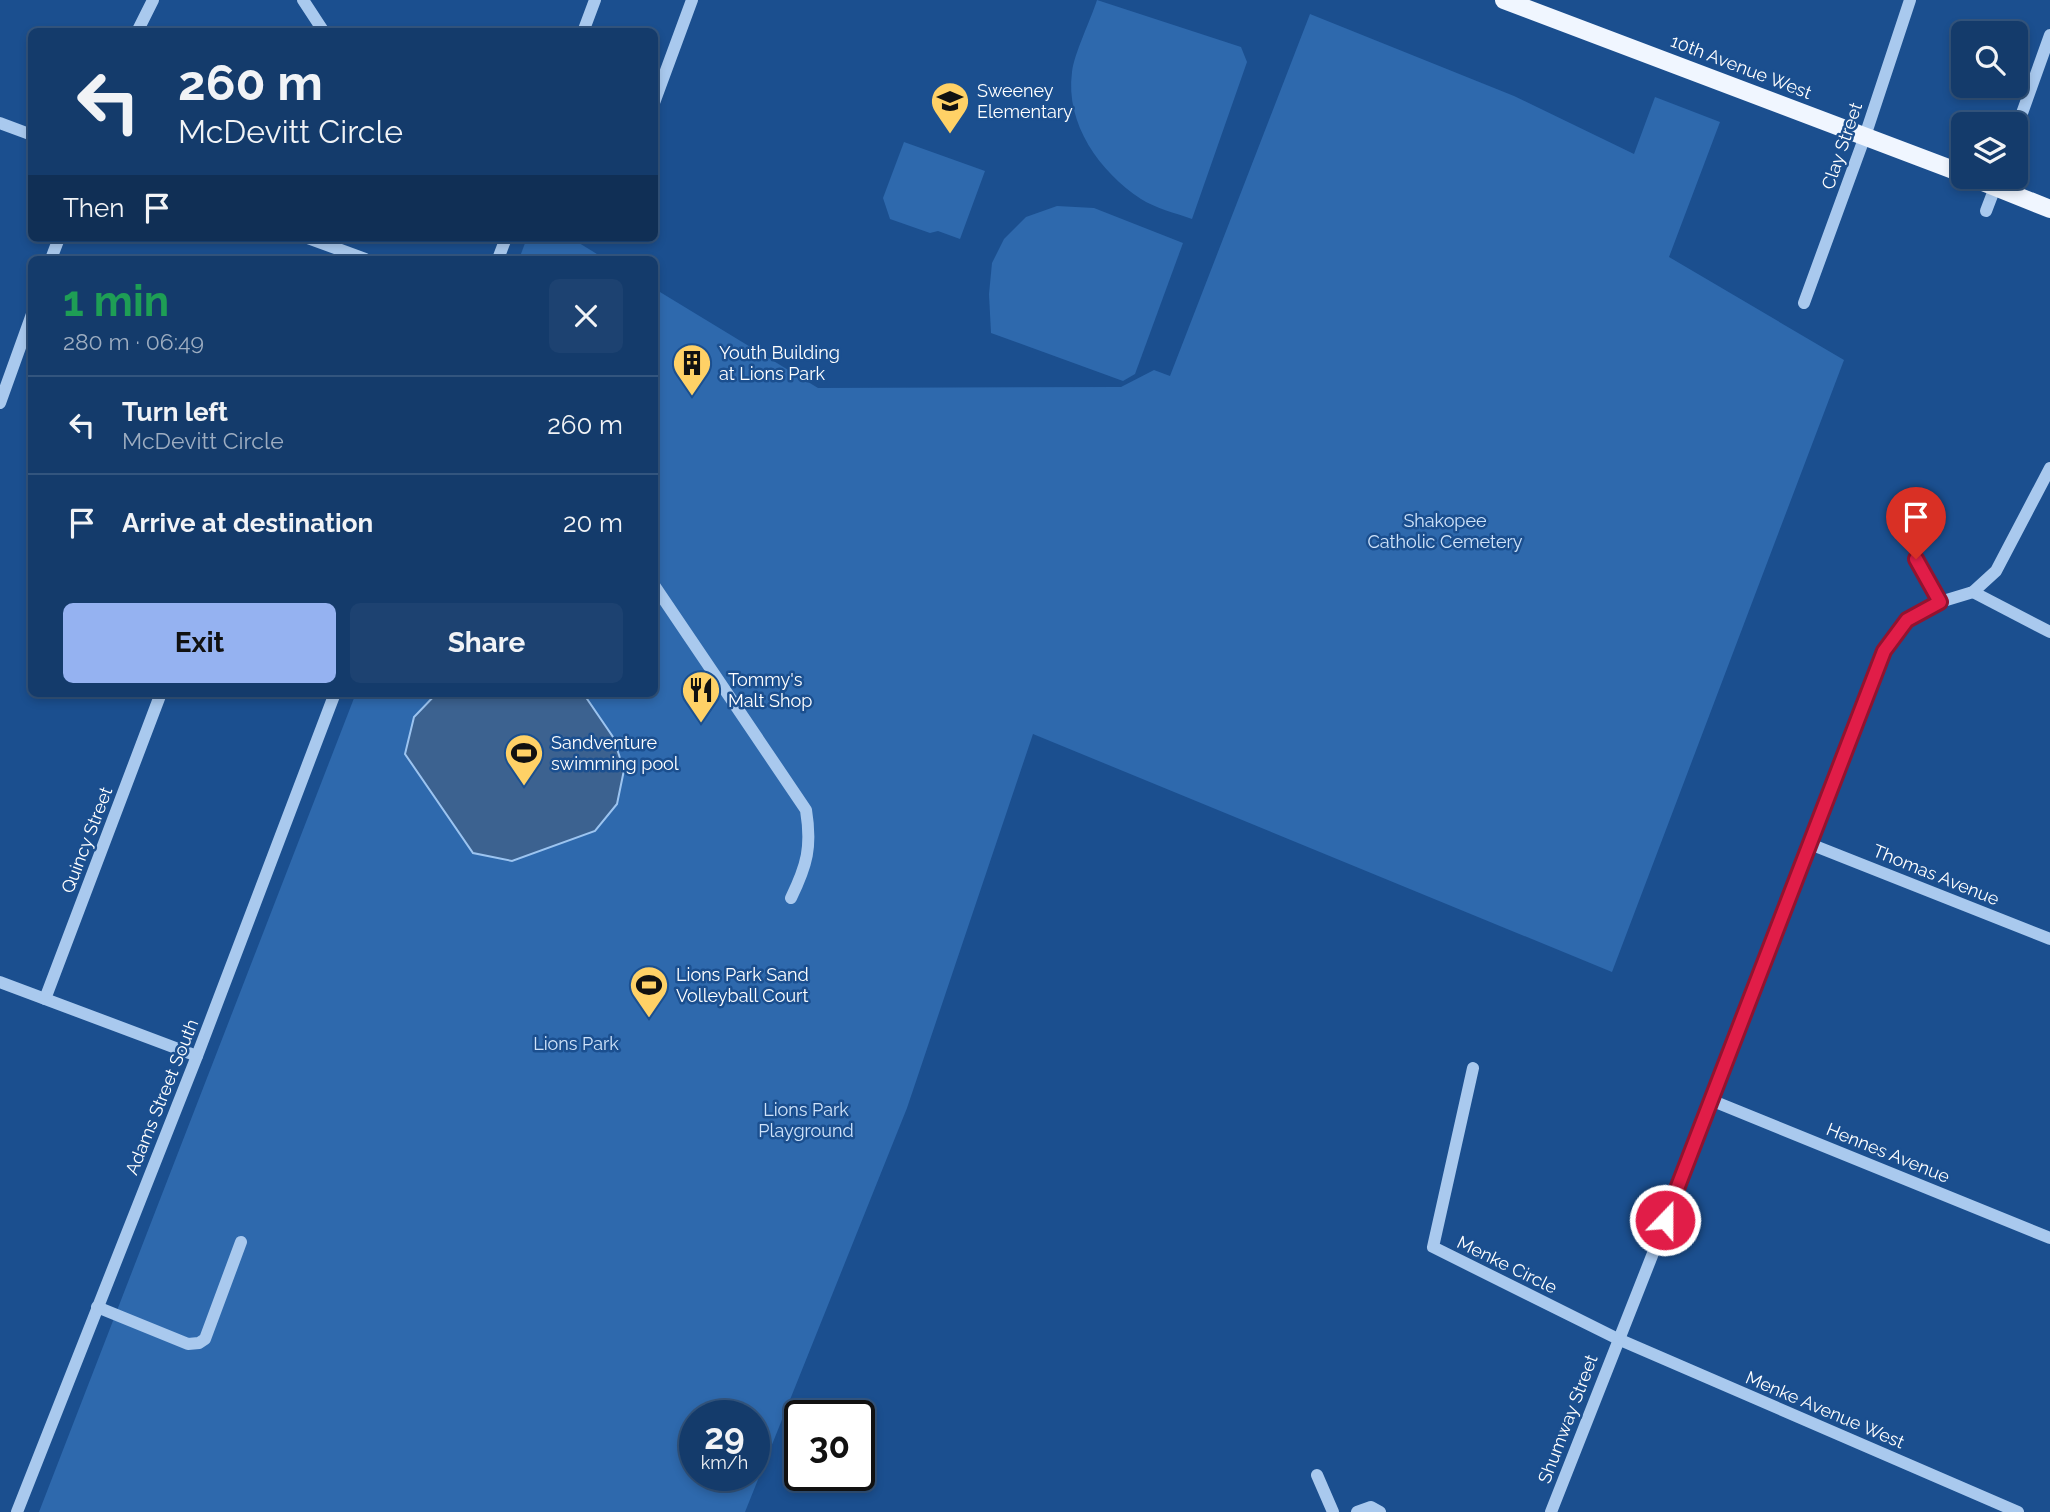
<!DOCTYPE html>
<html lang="en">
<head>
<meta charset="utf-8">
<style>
  :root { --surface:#143b6b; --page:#1d4271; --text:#f1f3f6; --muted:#9dadc1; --line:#33557e; --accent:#95b2f1 }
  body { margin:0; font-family:Raleway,sans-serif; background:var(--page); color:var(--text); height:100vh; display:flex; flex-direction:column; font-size:26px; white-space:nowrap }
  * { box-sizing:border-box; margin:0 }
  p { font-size:23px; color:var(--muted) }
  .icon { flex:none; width:38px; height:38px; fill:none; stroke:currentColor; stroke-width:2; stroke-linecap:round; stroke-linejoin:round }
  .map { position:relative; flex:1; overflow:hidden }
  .sheet { position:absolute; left:28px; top:256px; width:630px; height:441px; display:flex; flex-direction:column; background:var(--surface); border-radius:10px; box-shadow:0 4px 10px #0003,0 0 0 2px var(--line) }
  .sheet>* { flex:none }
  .guide { position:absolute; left:28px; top:28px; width:630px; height:214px; border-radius:10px; box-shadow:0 4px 10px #0003,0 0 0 2px var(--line); background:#143b6b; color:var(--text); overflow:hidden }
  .buttons { position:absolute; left:1951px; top:21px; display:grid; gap:14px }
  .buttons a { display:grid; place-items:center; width:77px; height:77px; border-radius:10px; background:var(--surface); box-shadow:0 4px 10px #0003,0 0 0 2px var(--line); font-size:35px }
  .speed { position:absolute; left:679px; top:1400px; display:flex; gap:14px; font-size:35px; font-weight:700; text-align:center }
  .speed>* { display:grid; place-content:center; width:91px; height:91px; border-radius:50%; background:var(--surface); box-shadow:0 4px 10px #0003,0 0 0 2px var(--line); line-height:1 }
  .speed small { font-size:18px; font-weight:400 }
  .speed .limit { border:4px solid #111; border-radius:10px; background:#fff; color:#111 }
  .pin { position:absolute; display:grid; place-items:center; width:60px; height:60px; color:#fff; margin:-72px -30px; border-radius:50% 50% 50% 0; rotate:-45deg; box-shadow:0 0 7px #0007 }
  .pin .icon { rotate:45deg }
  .me { position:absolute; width:77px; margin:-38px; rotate:22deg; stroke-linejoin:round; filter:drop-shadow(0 0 5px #0008) }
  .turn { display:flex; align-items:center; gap:24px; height:147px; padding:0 35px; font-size:32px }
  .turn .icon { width:91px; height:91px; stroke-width:2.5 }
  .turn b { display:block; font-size:49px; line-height:60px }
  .then { display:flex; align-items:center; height:66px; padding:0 35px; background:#0003; gap:14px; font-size:26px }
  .round { display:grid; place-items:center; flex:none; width:74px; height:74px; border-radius:10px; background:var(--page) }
  .head { display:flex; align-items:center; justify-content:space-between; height:119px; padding:0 35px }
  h1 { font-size:42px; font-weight:700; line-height:52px; color:#1e9e55 }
  .cta { display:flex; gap:14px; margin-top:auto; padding:14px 35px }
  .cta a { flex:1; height:80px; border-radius:10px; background:var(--accent); color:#111; font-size:28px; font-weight:700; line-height:80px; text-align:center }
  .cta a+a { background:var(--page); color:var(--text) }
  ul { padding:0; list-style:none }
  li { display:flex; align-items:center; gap:21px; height:98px; padding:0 35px; border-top:2px solid var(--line) }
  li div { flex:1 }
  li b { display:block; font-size:26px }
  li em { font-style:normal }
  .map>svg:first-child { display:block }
</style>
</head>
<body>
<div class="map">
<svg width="2050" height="1512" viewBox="0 0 2050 1512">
  <rect width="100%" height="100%" fill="#1b4f8f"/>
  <!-- green -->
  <g fill="#2e69ad" fill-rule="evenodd">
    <path d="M1097 0 1241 47 1247 62 1192 219C1175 213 1155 208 1141 199 1100 172 1065 124 1072 72 1074 54 1091 19 1097 0Z"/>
    <path d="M1310 14 1514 96 1634 154 1655 97 1720 122 1669 257 1844 360 1612 972 1033 734 907 1108 745 1512H39L356 693H654L655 289 818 388 1121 387 1154 370 1170 376ZM695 1416H754V1475H695Z"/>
    <path d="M904 142 985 171 960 239 938 231 930 233 890 219 883 198Z"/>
    <path d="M1057 206 1094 208 1183 243 1135 374 1123 381 991 333 989 294 992 263 1004 239 1026 217Z"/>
    <path d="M527 238H571L605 259H519Z"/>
  </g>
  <!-- water -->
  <path fill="#3c6290" stroke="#9cc4f0" stroke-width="2" d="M437 693H583L613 737 624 770 617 804 595 831 512 861 473 853 405 754 414 717Z"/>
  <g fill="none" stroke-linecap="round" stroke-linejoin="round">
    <!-- minor -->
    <g stroke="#a9c9ee" stroke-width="12">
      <path d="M303 0 324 32"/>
      <path d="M137 32 153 0"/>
      <path d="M583 32 595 0"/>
      <path d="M654 103 692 0"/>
      <path d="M0 123 32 135"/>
      <path d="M2016 130 2050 35"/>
      <path d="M1986 211 1999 177"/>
      <path d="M308 238 365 259"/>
      <path d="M51 259 59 238"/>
      <path d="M498 259 506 238"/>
      <path d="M1804 303 1865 136 1910 0"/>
      <path d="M0 403 32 314"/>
      <path d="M1916 559 1940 602"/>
      <path d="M654 585 806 810C812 847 807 865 791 898"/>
      <path d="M1973 592 2050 632"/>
      <path d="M1810 844 2050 939"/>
      <path d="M0 982 197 1056"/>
      <path d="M45 999 161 693"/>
      <path d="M1473 1068 1433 1247 1618 1339 2018 1512"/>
      <path d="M1713 1101 2050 1238"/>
      <path d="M97 1307 188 1344 199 1343 205 1339 241 1242"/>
      <path d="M1317 1475 1333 1512"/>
      <path d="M17 1512 197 1056 335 693"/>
      <path d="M1357 1512 1371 1507 1380 1512"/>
      <path d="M1551 1512 1713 1101 1884 651 1907 620 1940 602 1973 592 1996 571 2050 468"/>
    </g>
    <!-- major -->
    <g stroke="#f0f6ff" stroke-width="18">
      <path d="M1504 0 1964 174"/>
      <path d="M1970 177 2050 209"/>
    </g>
  </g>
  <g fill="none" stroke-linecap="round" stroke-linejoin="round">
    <!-- route casing -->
    <g stroke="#92132f" stroke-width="18">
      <path id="route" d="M1665 1220 1884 651 1907 620 1940 602 1916 559"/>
    </g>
    <!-- route -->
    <use href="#route" stroke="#e11d48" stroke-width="12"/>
  </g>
  <!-- icons -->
  <defs>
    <g id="school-pin" transform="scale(2.0125)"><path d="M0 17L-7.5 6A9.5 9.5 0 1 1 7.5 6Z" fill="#ffd166" stroke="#1b4f8f"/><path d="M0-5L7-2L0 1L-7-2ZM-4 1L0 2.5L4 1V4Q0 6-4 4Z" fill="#111"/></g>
    <g id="building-pin" transform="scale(2.0125)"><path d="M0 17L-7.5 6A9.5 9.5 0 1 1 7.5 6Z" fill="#ffd166" stroke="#1b4f8f"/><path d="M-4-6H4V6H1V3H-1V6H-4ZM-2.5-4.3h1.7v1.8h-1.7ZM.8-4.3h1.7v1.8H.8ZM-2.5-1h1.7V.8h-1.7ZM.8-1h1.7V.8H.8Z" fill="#111"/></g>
    <g id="restaurant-pin" transform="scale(2.0125)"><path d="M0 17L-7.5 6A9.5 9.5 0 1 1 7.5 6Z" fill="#ffd166" stroke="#1b4f8f"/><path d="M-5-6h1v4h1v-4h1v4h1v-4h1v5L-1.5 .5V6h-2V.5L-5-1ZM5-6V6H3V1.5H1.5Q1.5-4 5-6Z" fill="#111"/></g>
    <g id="stadium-pin" transform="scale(2.0125)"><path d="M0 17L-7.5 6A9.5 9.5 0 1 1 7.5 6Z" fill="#ffd166" stroke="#1b4f8f"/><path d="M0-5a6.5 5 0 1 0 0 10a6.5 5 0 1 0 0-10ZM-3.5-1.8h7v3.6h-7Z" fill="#111"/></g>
  </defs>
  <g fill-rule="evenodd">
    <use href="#school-pin" x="950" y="101"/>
    <use href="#building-pin" x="692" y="363"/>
    <use href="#restaurant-pin" x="701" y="690"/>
    <use href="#stadium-pin" x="524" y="753"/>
    <use href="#stadium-pin" x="649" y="985"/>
  </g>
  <g text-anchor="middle" stroke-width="5" stroke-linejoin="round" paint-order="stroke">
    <!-- street labels -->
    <g font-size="18" fill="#fff" stroke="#1b4f8f">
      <text transform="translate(1741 67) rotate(21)" y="6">10th Avenue West</text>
      <text transform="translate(1842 146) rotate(-71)" y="6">Clay Street</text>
      <text transform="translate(87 840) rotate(-69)" y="6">Quincy Street</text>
      <text transform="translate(1936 875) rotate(22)" y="6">Thomas Avenue</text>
      <text transform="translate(162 1097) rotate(-68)" y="6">Adams Street South</text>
      <text transform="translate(1888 1153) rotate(22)" y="6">Hennes Avenue</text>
      <text transform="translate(1507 1265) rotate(26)" y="6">Menke Circle</text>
      <text transform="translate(1825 1410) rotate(23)" y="6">Menke Avenue West</text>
      <text transform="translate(1568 1419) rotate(-69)" y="6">Shumway Street</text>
    </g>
    <!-- poi labels -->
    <g font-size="18" fill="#fff" stroke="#1b4f8f" text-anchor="start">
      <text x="977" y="97">Sweeney<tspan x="977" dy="21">Elementary</tspan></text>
      <text x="719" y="359">Youth Building<tspan x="719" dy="21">at Lions Park</tspan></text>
      <text x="728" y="686">Tommy's<tspan x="728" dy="21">Malt Shop</tspan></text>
      <text x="551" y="749">Sandventure<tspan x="551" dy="21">swimming pool</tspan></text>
      <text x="676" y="981">Lions Park Sand<tspan x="676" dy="21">Volleyball Court</tspan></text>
    </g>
    <!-- park labels -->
    <g font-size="18" fill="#cfe3fa" stroke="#1b4f8f">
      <text x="1445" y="527">Shakopee<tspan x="1445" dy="21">Catholic Cemetery</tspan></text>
      <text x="576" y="1050">Lions Park</text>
      <text x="806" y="1116">Lions Park<tspan x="806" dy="21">Playground</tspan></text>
    </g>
  </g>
</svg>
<div class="buttons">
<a><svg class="icon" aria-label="search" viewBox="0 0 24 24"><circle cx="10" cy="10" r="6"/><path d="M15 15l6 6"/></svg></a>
<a><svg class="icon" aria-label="layers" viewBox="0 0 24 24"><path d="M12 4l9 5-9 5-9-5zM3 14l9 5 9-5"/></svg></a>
</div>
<div class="speed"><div>29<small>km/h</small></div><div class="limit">30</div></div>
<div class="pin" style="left:1916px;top:559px;background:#d93025"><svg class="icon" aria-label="arrive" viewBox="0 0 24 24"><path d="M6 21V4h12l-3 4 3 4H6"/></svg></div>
<svg class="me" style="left:1665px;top:1220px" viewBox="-20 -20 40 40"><circle r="17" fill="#e11d48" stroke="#fff" stroke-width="3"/><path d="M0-11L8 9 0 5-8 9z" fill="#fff"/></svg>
<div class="guide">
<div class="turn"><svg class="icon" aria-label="left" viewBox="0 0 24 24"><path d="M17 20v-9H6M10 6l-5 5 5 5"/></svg><div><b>260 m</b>McDevitt Circle</div></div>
<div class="then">Then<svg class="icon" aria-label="arrive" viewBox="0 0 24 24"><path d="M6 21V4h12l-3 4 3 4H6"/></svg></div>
</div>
<section class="sheet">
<div class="head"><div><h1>1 min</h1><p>280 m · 06:49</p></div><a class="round"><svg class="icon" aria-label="close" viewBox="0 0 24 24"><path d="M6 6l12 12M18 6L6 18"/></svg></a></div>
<ul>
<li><svg class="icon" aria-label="left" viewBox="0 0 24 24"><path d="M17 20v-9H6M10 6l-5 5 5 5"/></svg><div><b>Turn left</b><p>McDevitt Circle</p></div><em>260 m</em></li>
<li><svg class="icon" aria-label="arrive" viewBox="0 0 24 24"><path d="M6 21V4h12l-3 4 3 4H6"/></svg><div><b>Arrive at destination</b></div><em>20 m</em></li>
</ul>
<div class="cta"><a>Exit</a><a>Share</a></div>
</section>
</div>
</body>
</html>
